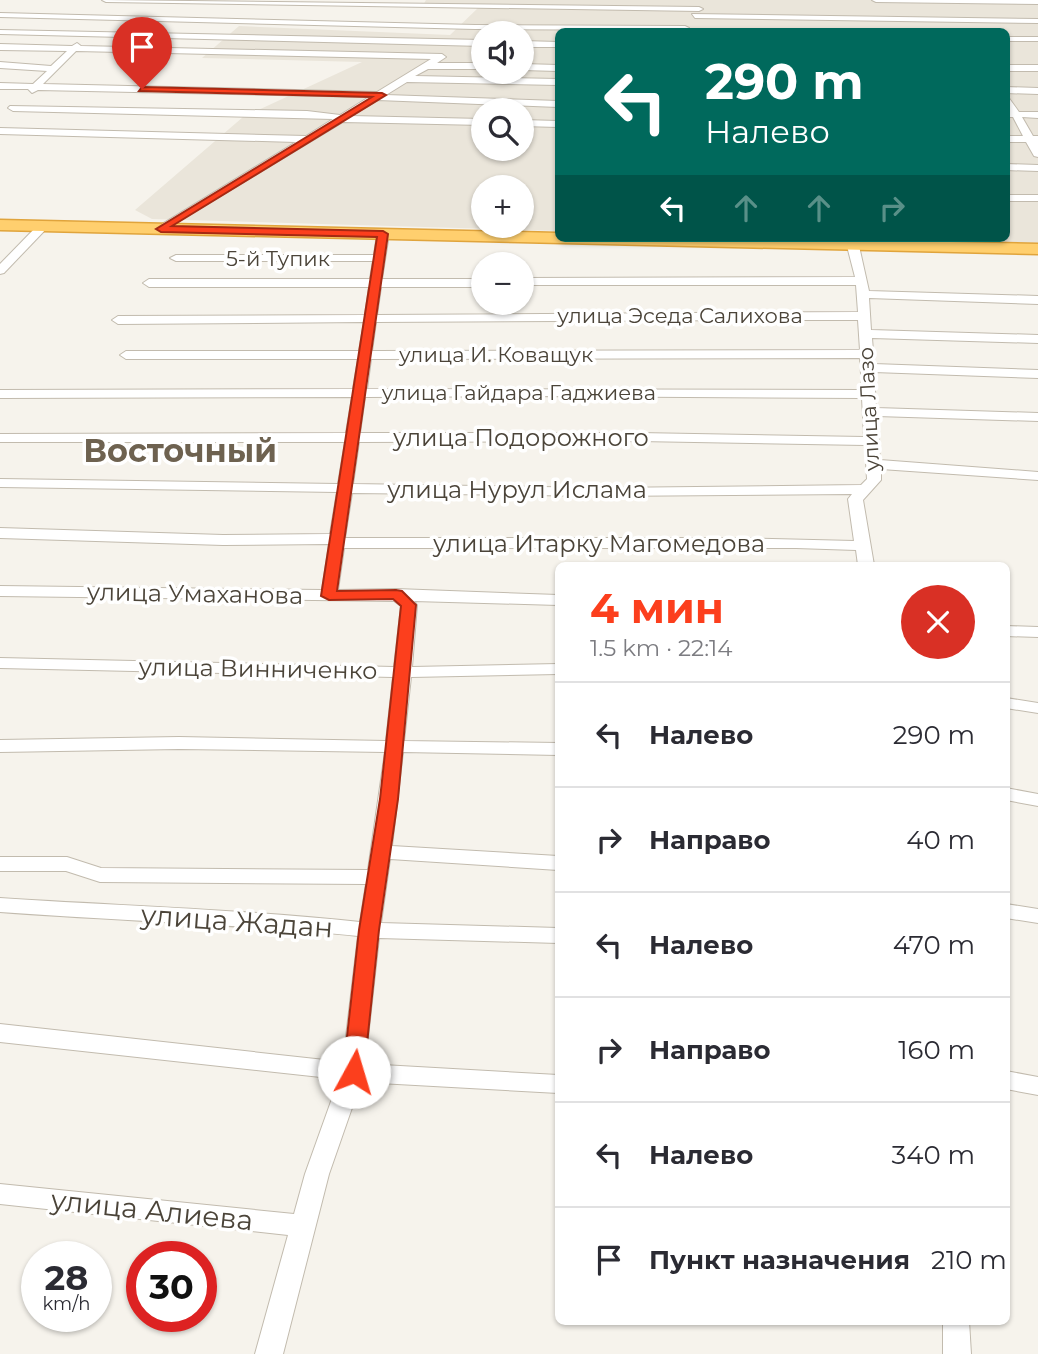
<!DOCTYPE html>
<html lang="ru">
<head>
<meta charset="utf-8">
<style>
  :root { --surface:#fff; --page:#f7f7f7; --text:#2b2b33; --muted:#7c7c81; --line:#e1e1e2; --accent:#fc3f1d }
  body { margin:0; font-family:Montserrat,sans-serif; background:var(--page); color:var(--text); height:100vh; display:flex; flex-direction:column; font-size:26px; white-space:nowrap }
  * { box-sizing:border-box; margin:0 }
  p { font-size:23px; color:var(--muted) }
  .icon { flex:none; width:38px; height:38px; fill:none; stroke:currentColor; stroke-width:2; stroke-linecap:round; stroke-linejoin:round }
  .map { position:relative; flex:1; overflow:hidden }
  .side { position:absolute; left:555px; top:562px; width:455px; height:763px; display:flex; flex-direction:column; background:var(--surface); border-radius:10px; box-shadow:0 2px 5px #0004 }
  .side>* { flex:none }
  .hud { position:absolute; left:555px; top:28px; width:455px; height:214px; border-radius:10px; box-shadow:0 2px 5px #0004; background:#00695c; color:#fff; overflow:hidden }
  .tools { position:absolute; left:471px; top:21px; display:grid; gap:14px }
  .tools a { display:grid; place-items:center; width:63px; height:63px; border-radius:50%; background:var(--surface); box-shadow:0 2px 5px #0004; font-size:35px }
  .speed { position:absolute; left:21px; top:1241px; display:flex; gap:14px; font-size:35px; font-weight:700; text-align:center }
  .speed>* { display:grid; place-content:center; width:91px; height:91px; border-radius:50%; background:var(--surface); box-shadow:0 2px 5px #0004; line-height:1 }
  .speed small { font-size:18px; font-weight:400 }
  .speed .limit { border:10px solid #d22; background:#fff; color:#111 }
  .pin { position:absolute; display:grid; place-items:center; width:60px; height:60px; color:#fff; margin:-72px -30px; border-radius:50% 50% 50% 0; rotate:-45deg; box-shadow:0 0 7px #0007 }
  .pin .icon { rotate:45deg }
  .me { position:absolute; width:77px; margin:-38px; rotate:6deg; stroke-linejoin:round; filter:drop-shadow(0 0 5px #0008) }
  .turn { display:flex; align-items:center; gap:24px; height:147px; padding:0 35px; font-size:32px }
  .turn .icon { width:91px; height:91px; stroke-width:2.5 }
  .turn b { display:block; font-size:49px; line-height:60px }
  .lanes { display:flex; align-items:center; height:66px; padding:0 35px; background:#0003; justify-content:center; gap:35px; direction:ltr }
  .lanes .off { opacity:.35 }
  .round { display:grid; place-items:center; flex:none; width:74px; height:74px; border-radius:37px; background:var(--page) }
  .headline { display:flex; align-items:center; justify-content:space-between; height:119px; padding:0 35px }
  h1 { font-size:42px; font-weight:700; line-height:52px; color:var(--accent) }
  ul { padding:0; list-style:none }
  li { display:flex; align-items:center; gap:21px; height:105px; padding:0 35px; border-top:2px solid var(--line) }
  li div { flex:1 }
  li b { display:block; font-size:26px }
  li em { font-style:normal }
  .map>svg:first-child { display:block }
</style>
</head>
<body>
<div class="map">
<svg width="1038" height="1354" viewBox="0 0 1038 1354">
  <rect width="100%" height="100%" fill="#f6f3ec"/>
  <!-- residential -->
  <path fill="#eae5da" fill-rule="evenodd" d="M426 0H1038V246L777 238H1006V32H558V231L152 219 135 210 243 117 362 62 202 58 239 26 450 35 479 7 423 5ZM483 33H522V72H483ZM483 110H522V149H483ZM483 187H522V226H483Z"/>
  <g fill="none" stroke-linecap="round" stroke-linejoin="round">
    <!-- minor casing -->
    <g stroke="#c2bbae" stroke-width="2">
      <g id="minor">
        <path d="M102 0 699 7 703 9 699 11 106 2Z"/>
        <path d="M872 0H1038V4L876 2Z"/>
        <path d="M0 13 475 25 685 26 689 28 685 30 475 29 0 17Z"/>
        <path d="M692 14 1038 19V23L695 18Z"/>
        <path d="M0 30 483 40V46L0 34Z"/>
        <rect x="1006" y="37" width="32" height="4"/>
        <path d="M522 41 558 42V47H522Z"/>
        <path d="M77 43 81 46 442 54 446 57 437 63H483V69H428L415 76 558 79V85L407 82 386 95 558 101V107L378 100 351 116 483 119V125L343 122 161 232 157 231V227L296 142 0 134V128L306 136 333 119 13 111 8 108 10 106 307 111 340 115 369 97 38 90 32 93 28 89H0V83L33 84 47 71 0 68V62L51 66 67 51 0 50V44L72 46ZM76 51 431 59 377 92 43 84Z"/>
        <path d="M522 64 558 65V71L522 70Z"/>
        <rect x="1006" y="65" width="32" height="6"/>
        <path d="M1006 87 1038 88V94L1006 93Z"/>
        <path d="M1006 94 1019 112H1038V118L1022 117 1033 136H1038V157L1034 156 1026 142H1006V136H1023L1013 117H1006V111H1009Z"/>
        <path d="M522 120 558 121V127L522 126Z"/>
        <path d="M1006 164 1038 165V171L1006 170Z"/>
        <rect x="1006" y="195" width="32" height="6"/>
        <path d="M39 224 49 226 4 273 0 274V264Z"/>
        <path d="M383 231 389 234 382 279H483V287H381L377 315 858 312 856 285H522V278L855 277 847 246 853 243 859 246 869 291 1038 296V304L869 298 871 330 1038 335V343L872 338 874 364 1038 370V378L874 372 876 408 1038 413V421L877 416 880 460 1038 472V480L881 469V480L863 500 874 565H858L856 550 796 548H344L338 590 396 589 558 595V605L414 601 417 605 412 667 558 664V674L411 677 404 741 558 743V755L403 752 392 846 558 856V870L390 859 381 923 558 928V943L379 938 365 1064 558 1075V1093L361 1082 329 1174 283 1354H255L288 1235 0 1204V1184L294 1214 305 1174 339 1079 0 1042V1024L343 1062 358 936C239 924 119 921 0 912V898C120 906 240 909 360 922L366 884 100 882 66 871H0V857H67L101 868 368 870 385 752 179 749 0 752V740L179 737 386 741 393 677 0 668V658L394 667 401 606 394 601 0 596V586L322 590 329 544 223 545 0 538V528L223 535 330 534 337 492 0 487V479L338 484 345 442H0V434L346 433 352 397 0 398V390L353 389 358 359H126L120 355 126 351H359L364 322 118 324 112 320 118 316 365 315 369 287H149L143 283 149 279H370L373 261H176L170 258 176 255H374L377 234ZM770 320H858L860 350 372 351 376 322ZM860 358 862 390 367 389 371 359ZM534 396 862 398 864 437 639 433H360L365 397ZM639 441 865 445 867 479 861 485 605 488 353 484 359 442ZM352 493 605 496 852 494 848 499 854 541 731 538H345Z"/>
        <path d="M1006 626 1038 627V637L1006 636Z"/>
        <path d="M1006 698 1038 703V713L1006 708Z"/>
        <path d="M1006 788 1038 794V806L1006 800Z"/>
        <path d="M1006 904 1038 909V923L1006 918Z"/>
        <path d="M1006 1071 1038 1077V1095L1006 1089Z"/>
        <path d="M943 1321H969L971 1354H943Z"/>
      </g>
    </g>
    <!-- highway casing -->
    <g stroke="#e0a43c" stroke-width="3">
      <path id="highway" d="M0 220 558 233V238H767L1038 244V254L0 230Z"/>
    </g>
    <!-- minor -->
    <use href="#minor" fill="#fff" fill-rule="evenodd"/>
    <!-- highway -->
    <use href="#highway" fill="#ffcf6e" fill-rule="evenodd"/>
  </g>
  <!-- route -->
  <path fill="#fc3f1d" stroke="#a42913" stroke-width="2" d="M142 87 382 93 386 95 172 226 383 231 388 234 337 591 396 590 402 591 416 605 398 799 379 930 364 1072 361 1078 354 1080 346 1078 343 1072 359 930 380 799 401 606 393 599 329 600 321 596 377 237 161 232 156 229 372 97 139 91Z"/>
  <g text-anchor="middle" stroke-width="7" stroke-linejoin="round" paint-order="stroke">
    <!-- far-street labels -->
    <g font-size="21" fill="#4b4439" stroke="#fff">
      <text x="278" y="266">5-й Тупик</text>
      <text x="680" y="323">улица Эседа Салихова</text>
      <text x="496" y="362">улица И. Коващук</text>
      <text x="519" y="400">улица Гайдара Гаджиева</text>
      <text transform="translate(869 409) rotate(-93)" y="7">улица Лазо</text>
    </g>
    <!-- street labels -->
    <g font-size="24" fill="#4b4439" stroke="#fff">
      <text x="521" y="446">улица Подорожного</text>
      <text x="517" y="498">улица Нурул Ислама</text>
      <text x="599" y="552">улица Итарку Магомедова</text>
      <text transform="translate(195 594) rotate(1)" y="8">улица Умаханова</text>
      <text transform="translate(258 669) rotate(1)" y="8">улица Винниченко</text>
    </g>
    <!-- near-street labels -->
    <g font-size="28" fill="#4b4439" stroke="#fff">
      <text transform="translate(237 921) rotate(4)" y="10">улица Жадан</text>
      <text transform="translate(152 1210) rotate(6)" y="10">улица Алиева</text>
    </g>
    <!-- district labels -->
    <g font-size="32" font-weight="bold" fill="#6e6250" stroke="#fff">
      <text x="180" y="462">Восточный</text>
    </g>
  </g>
</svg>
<div class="tools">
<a><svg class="icon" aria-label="sound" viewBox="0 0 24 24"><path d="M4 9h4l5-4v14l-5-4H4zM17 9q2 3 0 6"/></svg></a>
<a><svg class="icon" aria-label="search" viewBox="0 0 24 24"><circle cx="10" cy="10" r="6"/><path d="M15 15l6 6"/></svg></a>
<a>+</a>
<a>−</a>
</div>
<div class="speed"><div>28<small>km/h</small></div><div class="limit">30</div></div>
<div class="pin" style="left:142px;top:89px;background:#d93025"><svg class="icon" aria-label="arrive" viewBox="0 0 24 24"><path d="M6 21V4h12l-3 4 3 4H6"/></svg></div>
<svg class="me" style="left:354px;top:1072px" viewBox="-20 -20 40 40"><circle r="19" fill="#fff"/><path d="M0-13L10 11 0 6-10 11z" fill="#fc3f1d"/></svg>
<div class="hud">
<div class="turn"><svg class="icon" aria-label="left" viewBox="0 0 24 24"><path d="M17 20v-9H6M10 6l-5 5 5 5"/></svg><div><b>290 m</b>Налево</div></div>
<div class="lanes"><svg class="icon" aria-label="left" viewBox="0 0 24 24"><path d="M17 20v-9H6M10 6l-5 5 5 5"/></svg><svg class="icon off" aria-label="ahead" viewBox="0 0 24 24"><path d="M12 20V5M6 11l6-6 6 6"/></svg><svg class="icon off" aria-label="ahead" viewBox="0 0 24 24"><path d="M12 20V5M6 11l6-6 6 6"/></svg><svg class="icon off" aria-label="right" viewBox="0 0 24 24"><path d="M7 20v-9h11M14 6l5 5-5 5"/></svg></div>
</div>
<section class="side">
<div class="headline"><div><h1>4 мин</h1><p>1.5 km · 22:14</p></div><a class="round" style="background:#d93025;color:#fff"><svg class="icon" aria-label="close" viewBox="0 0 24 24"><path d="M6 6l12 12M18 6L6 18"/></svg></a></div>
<ul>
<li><svg class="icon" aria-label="left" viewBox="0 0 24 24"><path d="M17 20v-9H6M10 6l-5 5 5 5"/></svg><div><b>Налево</b></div><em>290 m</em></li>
<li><svg class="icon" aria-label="right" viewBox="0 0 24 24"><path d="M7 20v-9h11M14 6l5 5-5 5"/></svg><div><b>Направо</b></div><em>40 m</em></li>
<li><svg class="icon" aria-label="left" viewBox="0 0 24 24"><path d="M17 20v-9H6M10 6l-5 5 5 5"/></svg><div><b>Налево</b></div><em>470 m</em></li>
<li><svg class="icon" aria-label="right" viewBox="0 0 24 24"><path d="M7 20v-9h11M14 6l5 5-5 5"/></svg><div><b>Направо</b></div><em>160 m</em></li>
<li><svg class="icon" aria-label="left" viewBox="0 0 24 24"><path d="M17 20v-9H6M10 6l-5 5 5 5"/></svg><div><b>Налево</b></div><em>340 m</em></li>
<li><svg class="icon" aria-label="arrive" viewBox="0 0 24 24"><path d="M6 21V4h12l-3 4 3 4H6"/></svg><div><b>Пункт назначения</b></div><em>210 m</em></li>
</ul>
</section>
</div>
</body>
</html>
